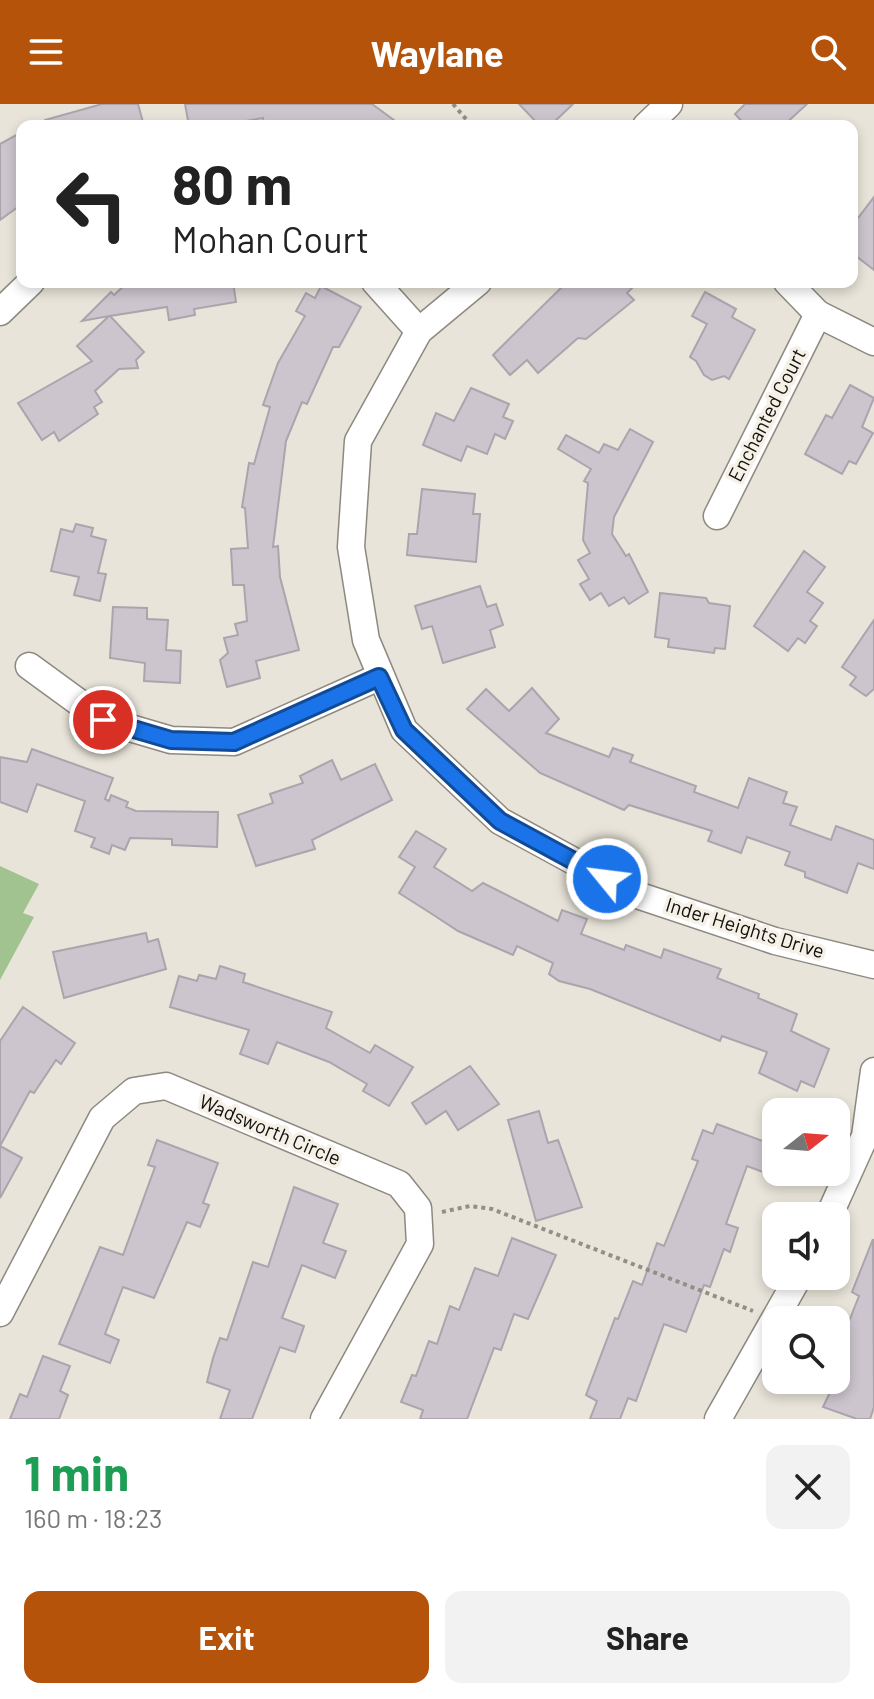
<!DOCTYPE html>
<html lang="en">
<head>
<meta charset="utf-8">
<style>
  :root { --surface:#fff; --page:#f2f2f2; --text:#222; --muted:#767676; --accent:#b45309 }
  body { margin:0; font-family:Barlow,sans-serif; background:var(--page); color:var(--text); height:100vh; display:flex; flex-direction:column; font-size:30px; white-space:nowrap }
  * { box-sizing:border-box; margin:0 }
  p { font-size:26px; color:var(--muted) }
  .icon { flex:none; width:44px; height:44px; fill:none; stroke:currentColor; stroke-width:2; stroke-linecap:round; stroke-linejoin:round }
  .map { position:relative; height:1315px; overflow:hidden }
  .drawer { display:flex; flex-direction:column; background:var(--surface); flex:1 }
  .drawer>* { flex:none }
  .guide { position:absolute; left:16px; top:16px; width:842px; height:168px; border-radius:16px; box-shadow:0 4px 12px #0003; background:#fff; color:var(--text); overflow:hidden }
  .needle { width:52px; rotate:73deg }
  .buttons { position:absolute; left:762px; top:994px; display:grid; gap:16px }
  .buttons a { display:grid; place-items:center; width:88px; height:88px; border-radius:16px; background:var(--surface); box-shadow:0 4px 12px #0003; font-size:40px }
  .pin { position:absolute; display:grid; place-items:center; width:68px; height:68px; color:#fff; margin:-34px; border:4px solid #fff; border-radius:50%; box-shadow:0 2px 8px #0007 }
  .me { position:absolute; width:88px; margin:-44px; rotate:299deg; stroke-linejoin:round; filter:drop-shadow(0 0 6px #0008) }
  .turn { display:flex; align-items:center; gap:28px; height:168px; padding:0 24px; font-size:36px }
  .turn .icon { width:104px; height:104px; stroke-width:2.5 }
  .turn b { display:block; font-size:56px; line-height:68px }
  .round { display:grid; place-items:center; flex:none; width:84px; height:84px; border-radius:16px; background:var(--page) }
  .summary { display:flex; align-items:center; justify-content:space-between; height:136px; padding:0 24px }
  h1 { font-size:48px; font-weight:700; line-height:60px; color:#1e9e55 }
  .cta { display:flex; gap:16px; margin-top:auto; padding:16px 24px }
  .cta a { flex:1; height:92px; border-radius:16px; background:var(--accent); color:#fff; font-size:32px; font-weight:700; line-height:92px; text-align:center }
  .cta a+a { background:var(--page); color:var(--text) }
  header { display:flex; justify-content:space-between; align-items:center; height:104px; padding:0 24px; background:var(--accent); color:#fff; font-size:36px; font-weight:700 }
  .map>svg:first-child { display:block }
</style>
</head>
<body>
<header><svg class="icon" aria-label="menu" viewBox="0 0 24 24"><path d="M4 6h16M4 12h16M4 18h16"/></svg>Waylane<svg class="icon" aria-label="search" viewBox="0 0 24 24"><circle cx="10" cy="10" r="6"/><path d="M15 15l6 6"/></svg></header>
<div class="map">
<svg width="874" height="1315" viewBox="0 0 874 1315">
  <rect width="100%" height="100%" fill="#e8e4d9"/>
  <!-- forest -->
  <path fill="#a0c38f" d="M0 762 39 780 23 809 34 813 0 876Z"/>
  <!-- building -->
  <g fill="#ccc5ce" stroke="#aba4ad" stroke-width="2">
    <path d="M102 0H138L144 22H45V16Z"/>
    <path d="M185 0H372L402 22H262L263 14 217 22H189Z"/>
    <path d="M519 0H573L550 22H540Z"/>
    <path d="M745 0H807L783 22H746L735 10Z"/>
    <path d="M22 28V100L0 116V40Z"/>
    <path d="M874 93V166L852 149V122Z"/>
    <path d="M128 178H233L236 198 194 205 195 211 169 216 167 203 110 212 144 248 136 256 138 264 119 265 95 287 102 298 94 303 98 310 59 337 54 328 42 336 18 299 92 257 77 242 109 212 82 217 111 188 114 191Z"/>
    <path d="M567 178H638L627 189 634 196 586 235 578 234 538 269 527 256 510 271 493 251Z"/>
    <path d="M321 182 361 203 339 243H333L307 300 302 298 286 337 273 443 278 442 280 473 299 546 256 557 260 574 227 583 220 556 228 549 224 534 238 531 235 520 247 517 244 481H233L231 445 248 444 245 404 242 403 249 359 254 360 270 303 263 301 278 259 305 212 296 207 306 189 315 194Z"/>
    <path d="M705 188 736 205 732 213 755 226 729 275 724 272 712 276 704 271 696 257 690 253 707 220 692 212Z"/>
    <path d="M850 281 874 294 862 323 873 329 856 360 849 357 842 370 805 350 826 311 832 314Z"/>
    <path d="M471 284 509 300 503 313 513 317 505 335 495 330 487 350 467 342 461 357 423 341 436 309 454 317Z"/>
    <path d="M630 325 653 338 614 413 612 430 626 452 629 450 648 488 629 500 624 493 609 502 601 489 590 496 580 480 589 475 578 456 590 449 583 436 588 379 584 377 591 365 558 345 566 331 599 349 604 340 618 346Z"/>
    <path d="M422 385 475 390 473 410H480L476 458 407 451 409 430H417Z"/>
    <path d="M76 420 93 424 91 432 106 436 98 469 106 470 100 497 74 491 79 473 51 467 61 425 73 428Z"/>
    <path d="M804 447 825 463 807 488 823 499 810 517 817 522 805 539 798 534 788 547 754 522Z"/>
    <path d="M480 482 487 503 496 500 503 521 490 526 495 543 443 559 432 522 422 525 415 502Z"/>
    <path d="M660 489 706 494 709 499 730 502 725 545 715 544 714 549 668 543 669 535 655 533Z"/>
    <path d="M113 503 147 504V515L168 516 166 546 181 547 180 579 144 577 145 559 110 554Z"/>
    <path d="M874 516V585L866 592 850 581 856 573 842 563Z"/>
    <path d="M532 584 559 615 546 629 609 653 613 644 633 651 630 658 696 682 694 688 738 704 749 674 787 688 783 699 797 703 790 721 831 736 836 722 874 736V765L858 759 847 789 805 773V768L785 761 790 748 747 733 741 749 708 737 712 727 629 701 624 706 540 669 467 605 486 585 509 607Z"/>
    <path d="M32 645 113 674 105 695 109 697 111 691 128 698 126 703 136 707 218 708 217 743 172 741V735L130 734 125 746 112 741 109 750 91 743 95 734 75 727 85 697 37 680 27 708 0 698V653L27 658Z"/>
    <path d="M332 656 341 676 375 660 392 696 312 736 315 745 256 762 238 711 273 699 270 690 303 679 300 672Z"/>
    <path d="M416 727 446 745 434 763 472 787 483 779 558 817 562 806 587 815 581 830 624 846 626 841 661 854 664 845 721 865 717 874 759 890 758 894 797 910 791 927 829 945 814 983 801 977 797 987 759 969 767 948 722 932 720 937 590 885 559 877 549 870 553 859 517 842 513 851 458 827 432 810 399 789 415 763 399 753Z"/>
    <path d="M146 829 148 838 158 835 166 865 64 894 53 848Z"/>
    <path d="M220 862 245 870 243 878 332 908 326 924 370 949 375 941 413 963 389 1002 363 987 367 980 329 958 277 938 268 960 240 950 249 926 170 903 179 872 197 877 199 871 216 875Z"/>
    <path d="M23 903 75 939 61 960 56 956 34 989 30 987 0 1042V937Z"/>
    <path d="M470 962 499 1000 458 1026 446 1007 426 1020 412 999Z"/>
    <path d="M539 1007 548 1039 558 1036 582 1103 536 1117 508 1016Z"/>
    <path d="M717 1020 776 1042 771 1071 747 1062 726 1120 738 1124 730 1148 724 1145 710 1183 704 1181 686 1228 664 1220 636 1297 628 1294 620 1315H590L597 1297 586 1291 615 1214 618 1215 633 1177 642 1181 657 1139 664 1142 698 1057 692 1055 703 1026 713 1030Z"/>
    <path d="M157 1036 218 1059 203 1099 209 1101 200 1123 187 1118 154 1194 123 1183 105 1230 119 1236 110 1259 59 1240 100 1143 123 1151 155 1063 148 1061Z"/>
    <path d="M0 1042 22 1054 0 1094Z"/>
    <path d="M294 1083 338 1100 323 1139 346 1147 335 1174 302 1161 282 1214 304 1222 295 1248 280 1243 252 1315H220L230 1286 207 1278 213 1254 220 1234 227 1236 253 1158 268 1163Z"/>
    <path d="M512 1134 556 1151 528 1215 514 1210 501 1246 494 1244 467 1315H420L423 1306 401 1298 412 1271 416 1272 429 1237 437 1240 450 1202 459 1206 475 1164 498 1172Z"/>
    <path d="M873 1135 874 1303 870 1315H857L823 1303 836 1276V1233L842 1235 859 1192 852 1188Z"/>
    <path d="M43 1252 70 1262 60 1287 68 1291 59 1315H10L20 1290 27 1293Z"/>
  </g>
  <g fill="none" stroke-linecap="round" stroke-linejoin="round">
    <!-- minor casing -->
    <g stroke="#8e8980" stroke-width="29">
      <g id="minor">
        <path d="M646 22 669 0"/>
        <path d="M375 178 419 227"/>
        <path d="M478 178 419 227 358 337 351 443 366 536 404 626 500 717 634 790 775 837 874 861"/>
        <path d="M787 178 818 210 874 238"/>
        <path d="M0 208 31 178"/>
        <path d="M717 412 818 210"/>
        <path d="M29 562 103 616 171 636 234 638 379 573"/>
        <path d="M829 1112 865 1032 874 967"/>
        <path d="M0 1209 102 1014 134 987 166 982 399 1080 418 1104 420 1140 324 1315"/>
        <path d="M718 1315 799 1172"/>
      </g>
    </g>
    <!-- path -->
    <g stroke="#928f87" stroke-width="4" stroke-dasharray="4 4" stroke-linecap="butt">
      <path d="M453 0 472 22"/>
      <path d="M442 1108 470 1102 492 1105 753 1207"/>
    </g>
    <!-- minor -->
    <use href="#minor" stroke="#fff" stroke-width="26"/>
  </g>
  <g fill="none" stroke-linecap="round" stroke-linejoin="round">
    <!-- route casing -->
    <g stroke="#114b97" stroke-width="20">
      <path id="route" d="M103 616 171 636 234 638 379 573 404 626 500 717 607 775"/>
    </g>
    <!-- route -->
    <use href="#route" stroke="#1a73e8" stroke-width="14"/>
  </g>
  <g text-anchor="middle" stroke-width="7" stroke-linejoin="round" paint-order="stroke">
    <!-- street labels -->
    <g font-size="20" fill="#12110e" stroke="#f6f1e7">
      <text transform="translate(767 311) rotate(-63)" y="7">Enchanted Court</text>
      <text transform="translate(745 824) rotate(17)" y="7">Inder Heights Drive</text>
      <text transform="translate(270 1026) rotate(23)" y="7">Wadsworth Circle</text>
    </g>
  </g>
</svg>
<div class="buttons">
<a><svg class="needle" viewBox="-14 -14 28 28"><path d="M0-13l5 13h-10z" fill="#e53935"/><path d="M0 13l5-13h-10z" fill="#767676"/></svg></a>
<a><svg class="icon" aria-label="sound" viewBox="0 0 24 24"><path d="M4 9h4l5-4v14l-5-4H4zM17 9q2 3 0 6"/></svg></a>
<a><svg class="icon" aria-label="search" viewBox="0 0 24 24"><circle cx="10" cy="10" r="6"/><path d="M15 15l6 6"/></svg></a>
</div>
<div class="pin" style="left:103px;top:616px;background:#d93025"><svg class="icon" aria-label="arrive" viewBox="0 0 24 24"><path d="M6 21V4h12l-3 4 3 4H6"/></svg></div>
<svg class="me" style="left:607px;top:775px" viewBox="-20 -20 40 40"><circle r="17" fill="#1a73e8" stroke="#fff" stroke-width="3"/><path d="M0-11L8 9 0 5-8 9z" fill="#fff"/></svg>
<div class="guide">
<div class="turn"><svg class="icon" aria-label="left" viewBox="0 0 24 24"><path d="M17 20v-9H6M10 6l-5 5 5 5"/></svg><div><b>80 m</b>Mohan Court</div></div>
</div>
</div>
<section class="drawer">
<div class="summary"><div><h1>1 min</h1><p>160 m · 18:23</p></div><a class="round"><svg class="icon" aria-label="close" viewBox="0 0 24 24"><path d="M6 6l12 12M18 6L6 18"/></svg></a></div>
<div class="cta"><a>Exit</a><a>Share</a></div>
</section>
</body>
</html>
